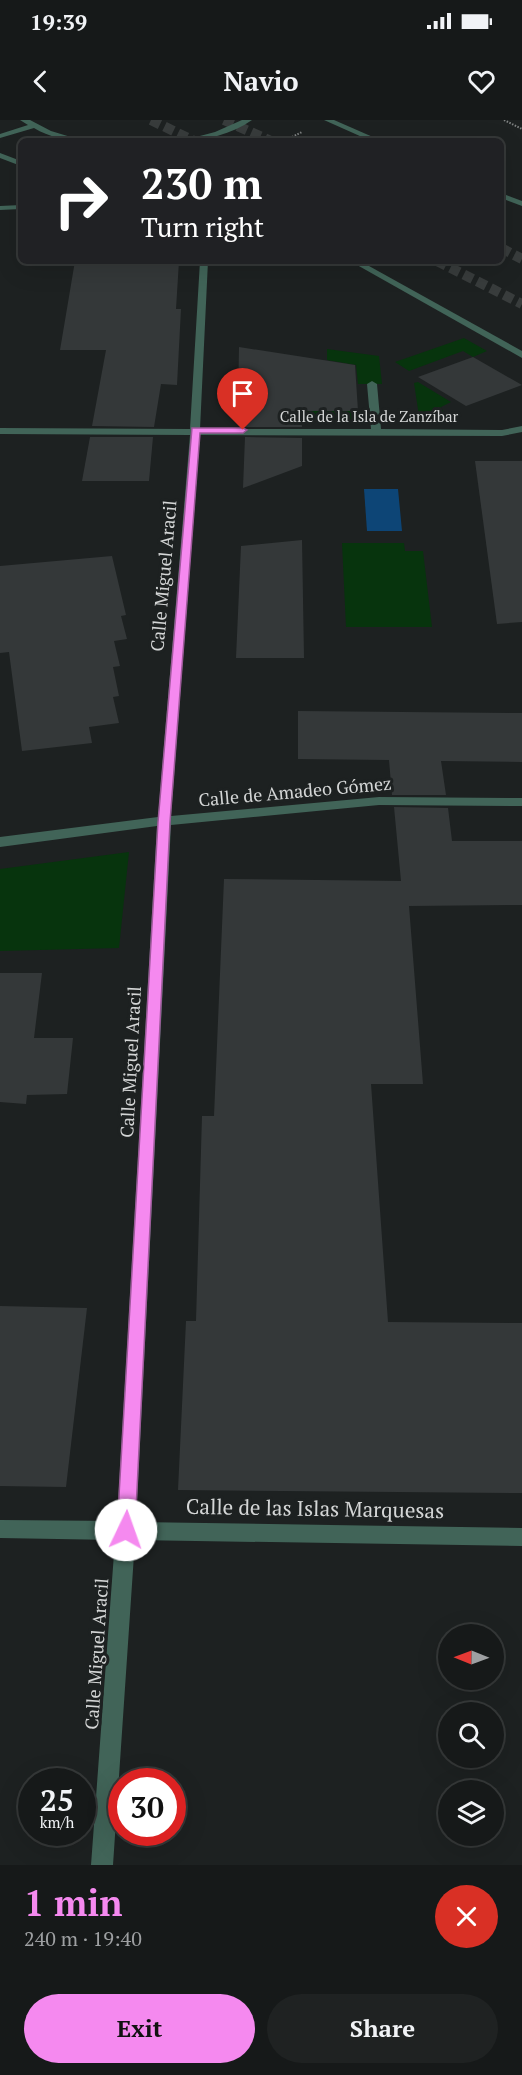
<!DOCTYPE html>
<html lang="en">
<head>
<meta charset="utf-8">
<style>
  :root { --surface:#161919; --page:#1f2222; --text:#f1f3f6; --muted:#9ea0a2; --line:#353838; --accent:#f589ef }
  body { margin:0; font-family:"PT Serif",serif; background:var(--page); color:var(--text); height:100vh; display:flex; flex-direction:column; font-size:22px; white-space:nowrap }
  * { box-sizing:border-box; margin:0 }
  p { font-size:20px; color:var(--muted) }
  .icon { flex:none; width:33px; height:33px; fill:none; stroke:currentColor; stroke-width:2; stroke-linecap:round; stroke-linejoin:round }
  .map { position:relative; height:1745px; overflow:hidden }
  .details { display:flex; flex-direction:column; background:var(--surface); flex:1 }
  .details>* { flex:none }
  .top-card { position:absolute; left:18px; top:18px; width:486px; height:126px; border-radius:9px; box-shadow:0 6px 24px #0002,0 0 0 2px var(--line); background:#202124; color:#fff; overflow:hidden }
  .needle { width:39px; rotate:271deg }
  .controls { position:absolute; left:438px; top:1504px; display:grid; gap:12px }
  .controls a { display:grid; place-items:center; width:66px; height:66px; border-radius:50%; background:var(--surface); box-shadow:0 6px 24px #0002,0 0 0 2px var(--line); font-size:30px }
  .speed { position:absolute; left:18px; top:1648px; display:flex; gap:12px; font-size:30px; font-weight:700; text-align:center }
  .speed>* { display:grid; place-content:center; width:78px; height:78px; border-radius:50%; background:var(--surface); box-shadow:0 6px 24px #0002,0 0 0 2px var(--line); line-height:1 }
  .speed small { font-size:15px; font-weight:400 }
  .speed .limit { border:9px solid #d22; background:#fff; color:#111 }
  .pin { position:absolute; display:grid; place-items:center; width:51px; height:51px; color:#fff; margin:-62px -26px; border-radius:50% 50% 50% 0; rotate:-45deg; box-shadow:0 0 6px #0007 }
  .pin .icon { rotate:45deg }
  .me { position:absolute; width:66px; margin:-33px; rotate:3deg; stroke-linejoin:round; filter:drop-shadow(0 0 4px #0008) }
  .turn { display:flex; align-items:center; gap:21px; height:126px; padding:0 24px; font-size:27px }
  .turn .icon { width:78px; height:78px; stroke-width:2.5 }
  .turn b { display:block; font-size:42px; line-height:51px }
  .round { display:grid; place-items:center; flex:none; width:63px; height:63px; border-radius:32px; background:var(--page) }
  .overview { display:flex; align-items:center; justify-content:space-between; height:102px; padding:0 24px }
  h1 { font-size:36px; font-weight:700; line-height:45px; color:var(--accent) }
  .button { display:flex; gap:12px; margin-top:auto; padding:12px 24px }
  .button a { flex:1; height:69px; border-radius:36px; background:var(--accent); color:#111; font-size:24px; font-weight:700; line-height:69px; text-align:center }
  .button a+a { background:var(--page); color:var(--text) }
  .status { display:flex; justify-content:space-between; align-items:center; height:42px; padding:0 30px; background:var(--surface); direction:ltr }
  .status svg { height:16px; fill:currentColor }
  header { display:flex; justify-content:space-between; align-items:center; height:78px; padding:0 24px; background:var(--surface); font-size:27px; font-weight:700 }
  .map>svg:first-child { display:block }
</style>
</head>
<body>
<div class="status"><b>19:39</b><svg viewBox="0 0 49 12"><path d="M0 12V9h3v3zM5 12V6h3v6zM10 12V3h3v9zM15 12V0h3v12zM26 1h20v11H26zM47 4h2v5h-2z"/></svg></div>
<header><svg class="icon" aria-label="back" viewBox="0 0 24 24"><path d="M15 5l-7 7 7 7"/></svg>Navio<svg class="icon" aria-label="heart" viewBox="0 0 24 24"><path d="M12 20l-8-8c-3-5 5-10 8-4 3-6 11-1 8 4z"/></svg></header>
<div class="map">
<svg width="522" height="1745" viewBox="0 0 522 1745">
  <rect width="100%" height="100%" fill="#1d2121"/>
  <!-- green -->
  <g fill="#07340d">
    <path d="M464 218 487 231 473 237 463 231 409 251 395 242Z"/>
    <path d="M327 229 379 236 382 264H358L356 245 327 240Z"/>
    <path d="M418 262 451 282 441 287 444 293 438 297 419 296 414 263Z"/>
    <path d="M302 291H365L366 301H303Z"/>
    <path d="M342 423H404L405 431H423L432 507H346Z"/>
    <path d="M129 732 119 828 0 831V749Z"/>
  </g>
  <!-- water -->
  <path fill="#0d4576" d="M364 369H398L402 411H367Z"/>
  <!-- building -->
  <g fill="#343839">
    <path d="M75 141H179L176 189H181L177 265 161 264 154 307 92 306 106 230H60Z"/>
    <path d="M239 227 355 245 358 291H301L302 307H245L246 284 238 283Z"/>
    <path d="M473 237 522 265 466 286 418 257Z"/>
    <path d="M90 317H153L149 361H82Z"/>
    <path d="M245 317 302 318V346L243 368Z"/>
    <path d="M475 341H522V502L497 504Z"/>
    <path d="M302 420 304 538H236L241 426Z"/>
    <path d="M112 436 126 495 121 496 127 519 114 521 120 546 113 547 119 576 113 577 119 603 89 607 92 623 22 631 9 532 0 533V446Z"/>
    <path d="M298 591 522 593V642L441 641 446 675H392L389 640 298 639Z"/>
    <path d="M394 687 448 688 452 721H522V785L409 786 423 964H371L388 1202 522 1203V1373L178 1370 186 1201H196L202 996H214L224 759 401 761Z"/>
    <path d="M0 853H42L34 918H73L67 974 27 975 26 984 0 982Z"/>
    <path d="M0 1186 87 1188 66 1367 0 1366Z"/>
  </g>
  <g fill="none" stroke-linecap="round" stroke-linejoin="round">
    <!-- highway-tunnel -->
    <g stroke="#383c3c" stroke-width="10" stroke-dasharray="10 5" stroke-linecap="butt">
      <path d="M151 0 194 21"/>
      <path d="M224 0 271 21"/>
      <path d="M501 128 522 139"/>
      <path d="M437 141 522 184"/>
    </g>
    <!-- path -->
    <g stroke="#818484" stroke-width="2" stroke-dasharray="1.5 1.5" stroke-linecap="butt">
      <path d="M504 0 522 9"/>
      <path d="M284 21 302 12"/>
    </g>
    <!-- minor -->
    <g fill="#416458" fill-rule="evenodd">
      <path d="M20 0H30L51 11 84 21C66 21 49 17 34 8L0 18V14L28 5Z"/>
      <path d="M242 0H252C232 14 205 21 181 21L215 12Z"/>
      <path d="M324 0H334L382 21H371Z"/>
      <path d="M0 33 21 41V46L0 38Z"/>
      <path d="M501 73 522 81V86L501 78Z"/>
      <path d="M21 85V89L0 90V86Z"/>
      <path d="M200 141H208L200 309H371L367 264 372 261 377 264 381 309 502 310 522 306V312L502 316 200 315 171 696 379 677 522 678V686L379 685 171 705 136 1402 522 1408V1426L135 1420 113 1745H91L115 1420 0 1418V1400L117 1401 157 706 0 727V717L158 697 190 315 0 314V308L190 309Z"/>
      <path d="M350 141H360L522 231V238Z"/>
    </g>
  </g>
  <!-- route -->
  <path fill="#f589ef" stroke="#9f599b" stroke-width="1.5" d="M192 308H243L247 310 243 313H200L170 702 135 1410 132 1416 126 1419 119 1416 117 1410 158 702Z"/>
  <g text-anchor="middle" stroke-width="6" stroke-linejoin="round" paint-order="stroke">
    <!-- far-street labels -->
    <g font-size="15" fill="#d4d6d6" stroke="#1d2121">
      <text x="369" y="302">Calle de la Isla de Zanzíbar</text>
    </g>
    <!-- street labels -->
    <g font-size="18" fill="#d4d6d6" stroke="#1d2121">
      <text transform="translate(164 456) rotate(-85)" y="6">Calle Miguel Aracil</text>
      <text transform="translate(295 672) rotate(-5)" y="6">Calle de Amadeo Gómez</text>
      <text transform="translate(131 942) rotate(-87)" y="6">Calle Miguel Aracil</text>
      <text transform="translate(97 1534) rotate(-86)" y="6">Calle Miguel Aracil</text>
    </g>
    <!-- near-street labels -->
    <g font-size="21" fill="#d4d6d6" stroke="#1d2121">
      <text transform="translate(315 1389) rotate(1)" y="7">Calle de las Islas Marquesas</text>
    </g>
  </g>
</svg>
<div class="controls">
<a><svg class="needle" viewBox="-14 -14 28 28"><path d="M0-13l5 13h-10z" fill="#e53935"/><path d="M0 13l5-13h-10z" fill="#9ea0a2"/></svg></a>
<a><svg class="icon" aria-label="search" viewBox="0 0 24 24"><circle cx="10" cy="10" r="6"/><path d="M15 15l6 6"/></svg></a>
<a><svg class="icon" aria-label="layers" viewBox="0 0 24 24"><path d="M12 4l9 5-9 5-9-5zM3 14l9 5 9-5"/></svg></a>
</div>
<div class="speed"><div>25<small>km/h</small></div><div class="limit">30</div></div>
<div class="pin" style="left:243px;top:310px;background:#d93025"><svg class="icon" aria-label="arrive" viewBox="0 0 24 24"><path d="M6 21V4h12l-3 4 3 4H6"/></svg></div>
<svg class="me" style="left:126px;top:1410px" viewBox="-20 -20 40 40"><circle r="19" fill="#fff"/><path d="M0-13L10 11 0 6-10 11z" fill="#f589ef"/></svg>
<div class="top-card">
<div class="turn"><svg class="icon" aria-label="right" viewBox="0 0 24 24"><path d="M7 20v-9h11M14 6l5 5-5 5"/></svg><div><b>230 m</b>Turn right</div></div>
</div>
</div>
<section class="details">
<div class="overview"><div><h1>1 min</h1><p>240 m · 19:40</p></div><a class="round" style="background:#d93025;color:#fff"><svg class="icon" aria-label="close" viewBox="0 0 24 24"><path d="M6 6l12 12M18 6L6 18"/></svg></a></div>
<div class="button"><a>Exit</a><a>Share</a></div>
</section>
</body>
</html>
